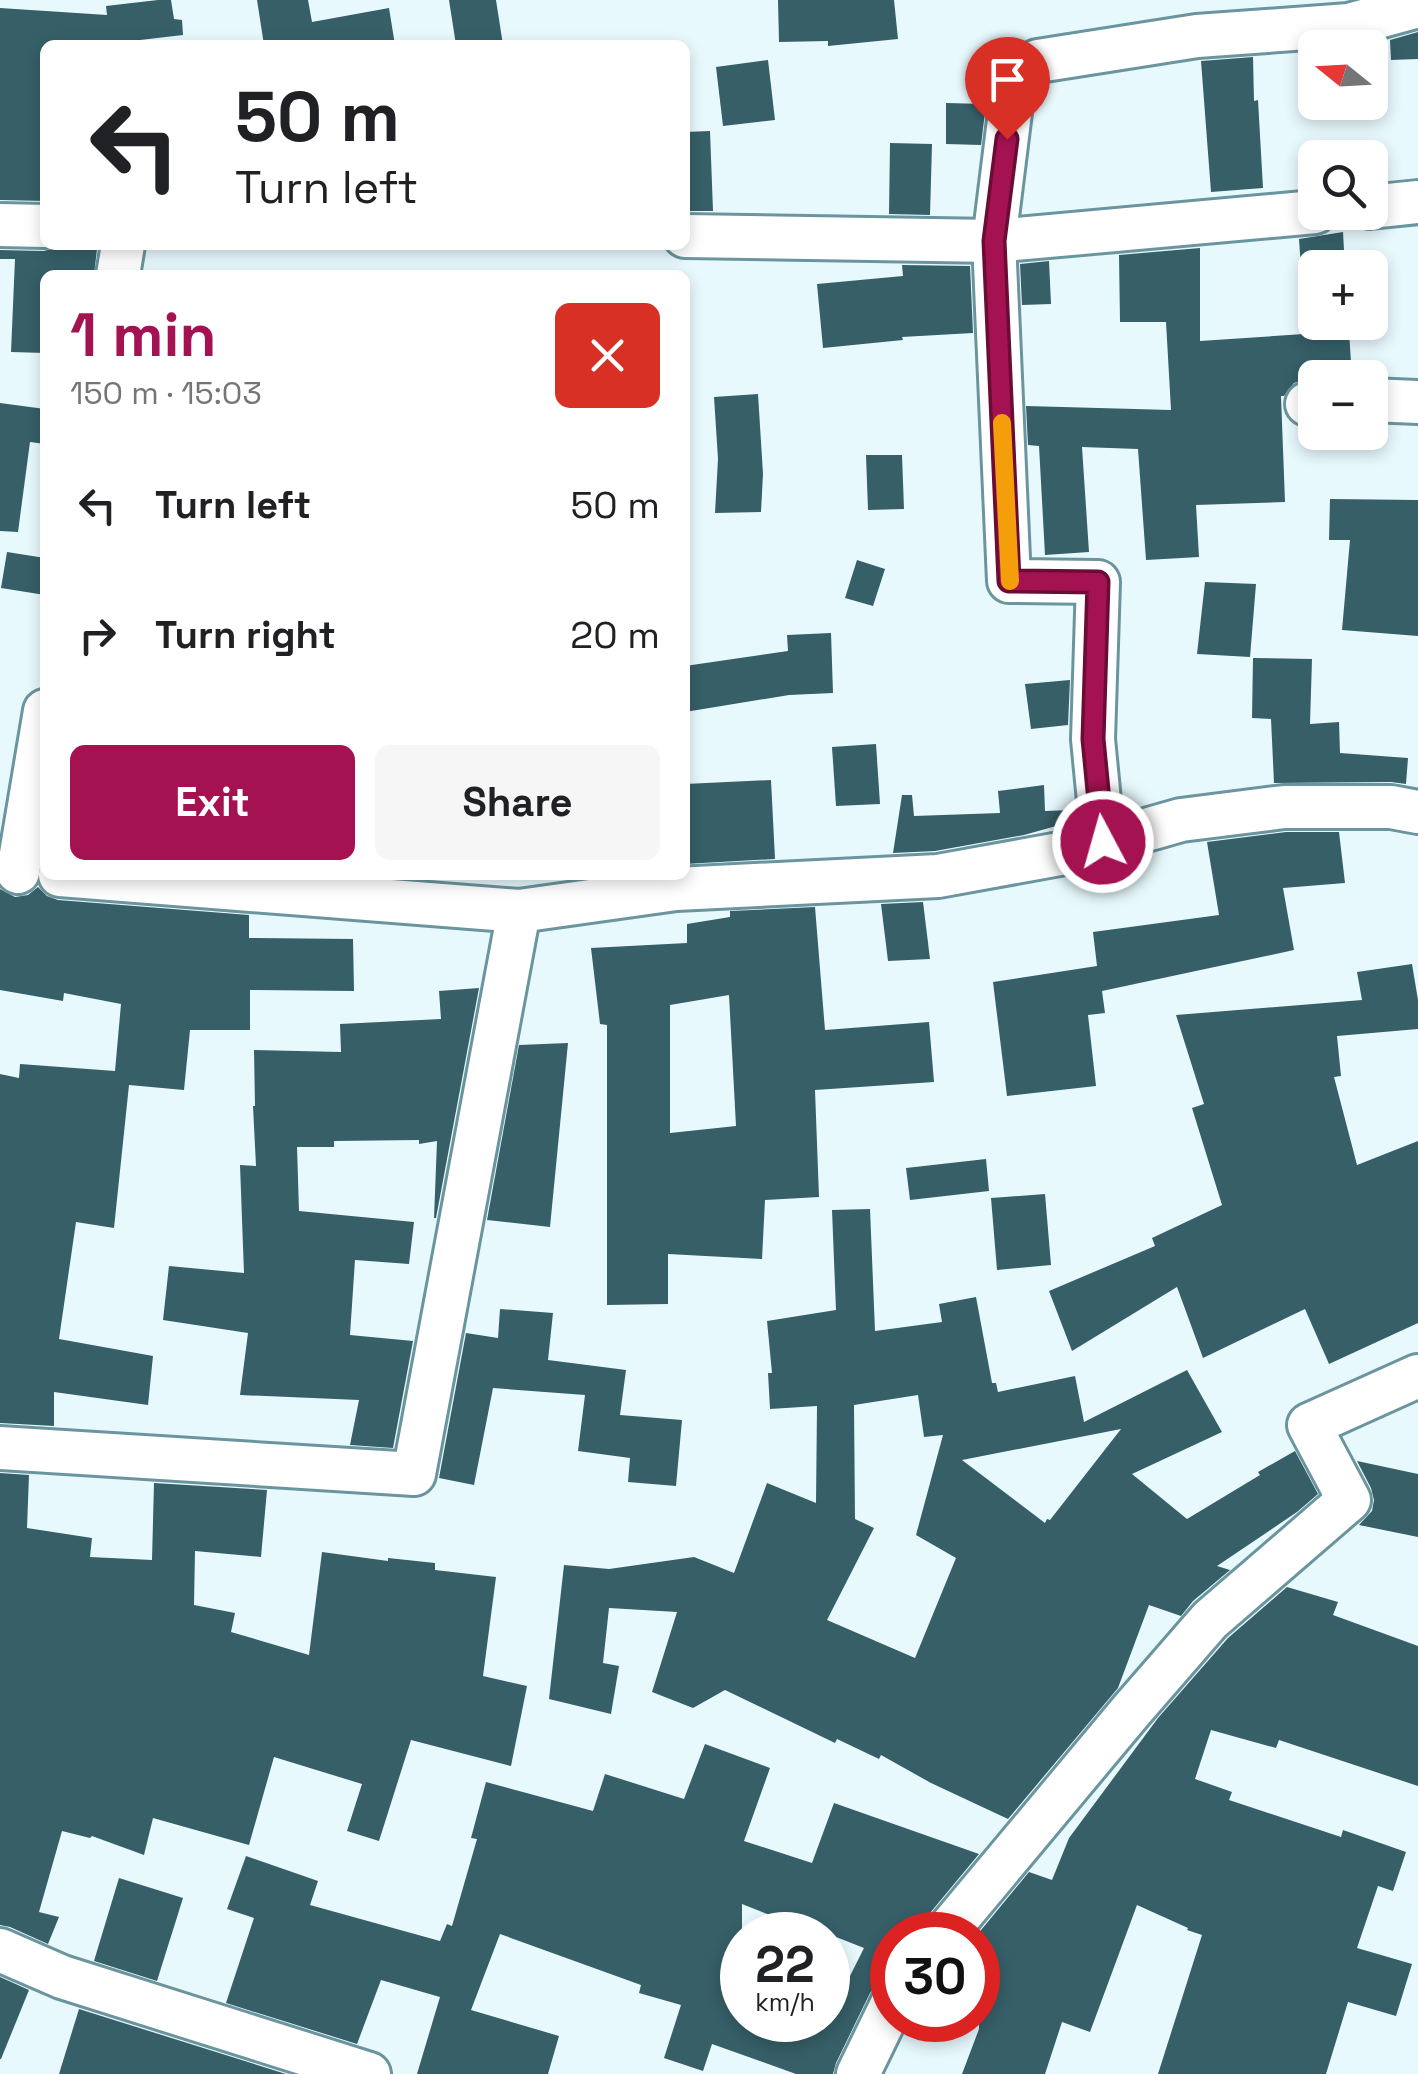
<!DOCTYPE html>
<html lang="en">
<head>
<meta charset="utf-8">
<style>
  :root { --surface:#fff; --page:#f6f6f6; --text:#202124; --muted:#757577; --accent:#a41251 }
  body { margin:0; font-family:"Space Grotesk",sans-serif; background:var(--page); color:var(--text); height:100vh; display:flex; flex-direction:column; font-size:38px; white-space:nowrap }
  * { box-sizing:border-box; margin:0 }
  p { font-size:32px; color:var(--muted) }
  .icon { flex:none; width:55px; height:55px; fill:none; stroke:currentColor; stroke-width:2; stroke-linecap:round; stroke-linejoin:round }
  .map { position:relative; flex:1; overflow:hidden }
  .sheet { position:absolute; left:40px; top:270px; width:650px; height:610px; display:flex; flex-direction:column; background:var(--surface); border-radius:15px; box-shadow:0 5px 15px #0003 }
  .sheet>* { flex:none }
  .hud { position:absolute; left:40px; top:40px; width:650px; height:210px; border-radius:15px; box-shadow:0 5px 15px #0003; background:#fff; color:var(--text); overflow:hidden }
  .needle { width:65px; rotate:288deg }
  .fabs { position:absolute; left:1298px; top:30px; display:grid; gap:20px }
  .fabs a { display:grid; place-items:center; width:90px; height:90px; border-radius:15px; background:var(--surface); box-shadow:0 5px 15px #0003; font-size:50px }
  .speed { position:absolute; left:720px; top:1912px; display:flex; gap:20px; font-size:50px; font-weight:700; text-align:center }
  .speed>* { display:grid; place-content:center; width:130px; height:130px; border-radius:50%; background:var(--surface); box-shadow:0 5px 15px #0003; line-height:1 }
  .speed small { font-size:25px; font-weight:400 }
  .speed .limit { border:15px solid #d22; background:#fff; color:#111 }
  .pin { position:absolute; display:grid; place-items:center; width:85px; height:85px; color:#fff; margin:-102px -42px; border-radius:50% 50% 50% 0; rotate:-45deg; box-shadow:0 0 10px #0007 }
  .pin .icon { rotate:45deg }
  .me { position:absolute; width:110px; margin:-55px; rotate:354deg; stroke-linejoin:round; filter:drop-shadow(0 0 8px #0008) }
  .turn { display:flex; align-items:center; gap:35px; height:210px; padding:0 30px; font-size:45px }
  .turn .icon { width:130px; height:130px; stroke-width:2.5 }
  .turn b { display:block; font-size:70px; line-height:85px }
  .round { display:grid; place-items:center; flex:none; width:105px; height:105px; border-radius:15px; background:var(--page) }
  .headline { display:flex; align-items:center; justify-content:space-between; height:170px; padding:0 30px }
  h1 { font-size:60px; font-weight:700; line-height:75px; color:var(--accent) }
  .action { display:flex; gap:20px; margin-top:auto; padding:20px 30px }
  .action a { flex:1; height:115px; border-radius:15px; background:var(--accent); color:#fff; font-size:40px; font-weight:700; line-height:115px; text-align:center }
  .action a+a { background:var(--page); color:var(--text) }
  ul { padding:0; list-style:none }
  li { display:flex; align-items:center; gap:30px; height:130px; padding:0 30px }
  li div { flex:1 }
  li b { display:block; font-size:38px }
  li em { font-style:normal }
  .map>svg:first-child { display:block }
</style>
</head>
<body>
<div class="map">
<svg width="1418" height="2074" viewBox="0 0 1418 2074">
  <rect width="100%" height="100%" fill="#e8f9fd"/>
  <!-- building -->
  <g fill="#365f68" fill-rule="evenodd">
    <path d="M158 0H171L174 19 182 20 183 35 97 45H45V201L0 200V8L107 15 106 6Z"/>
    <path d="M257 0H308L312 22 389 8 395 45H264Z"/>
    <path d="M449 0H496L503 45H456Z"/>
    <path d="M778 0H894L898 39 828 46V41L779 42Z"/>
    <path d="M1418 32V59L1391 60 1390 40Z"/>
    <path d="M1253 57 1254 101 1258 100 1263 188 1211 192 1201 61Z"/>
    <path d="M768 60 775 120 723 126 716 67Z"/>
    <path d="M946 103 986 104 981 145 946 144Z"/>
    <path d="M710 131 713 211H685V132Z"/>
    <path d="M890 143 932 144 930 215 889 214Z"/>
    <path d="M1343 232 1345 268H1301L1299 239Z"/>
    <path d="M58 247 97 249 94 275H45V353L11 352 15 259H0V250L44 251Z"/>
    <path d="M1200 248V341L1349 331 1352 378 1306 379 1294 383 1284 396H1281L1285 502 1196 505 1199 557 1146 560 1138 449 1082 447 1089 552 1045 555 1039 446 1028 445 1026 406 1171 410 1166 322H1120L1119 255Z"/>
    <path d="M1049 261 1051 304 1022 305 1020 264Z"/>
    <path d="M902 265 970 266 973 333 902 337 903 340 823 348 817 284 903 276Z"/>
    <path d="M758 394 763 474 761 512 715 513 718 459 714 397Z"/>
    <path d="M0 403 45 409V444L30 442 18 532 0 531Z"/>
    <path d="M866 455H902L904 509 868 510Z"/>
    <path d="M1330 499 1418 500V636L1342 630 1350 540H1329Z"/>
    <path d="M7 552 45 558V595L1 588Z"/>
    <path d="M857 560 885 569 873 606 845 598Z"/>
    <path d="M1205 582 1256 584 1250 657 1197 654Z"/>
    <path d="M831 633 833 693 789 695 685 712V666L788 651 787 635Z"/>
    <path d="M1253 658 1312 659 1310 724 1339 722 1340 753 1408 758 1406 784 1391 782 1274 783 1271 719 1252 718Z"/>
    <path d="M1070 680 1068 725 1031 729 1025 684Z"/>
    <path d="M876 744 880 804 836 806 832 747Z"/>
    <path d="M771 780 775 859 685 864V784Z"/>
    <path d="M1044 785 1045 811 1072 810 1074 821 1024 835 935 851 893 853 902 795H912L914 816 1000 813 998 791Z"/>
    <path d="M1286 832H1339L1345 883 1283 888 1294 950 1102 991 1105 1013 1088 1015 1096 1086 1007 1096 993 982 1097 966 1093 932 1219 915 1207 842Z"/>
    <path d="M38 887 47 896 58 900 249 915V938L353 939 354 991 250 990V1030H190L184 1090 129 1085 114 1228 76 1222 59 1339 153 1356 148 1405 54 1392V1426L0 1423V1074L19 1078 20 1064 115 1071 121 1004 64 993 63 1001 0 990V889L15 897 28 895Z"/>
    <path d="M923 902 930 959 888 961 881 904Z"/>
    <path d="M815 907 825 1030 929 1022 934 1082 815 1090 819 1197 765 1200 762 1259 668 1254V1304L607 1305V1025L600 1024 591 948 687 943V924L730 917V911ZM729 995 736 1126 670 1133V1005Z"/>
    <path d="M1412 964 1418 1000V1029L1337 1036 1341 1076 1334 1077 1357 1165 1418 1141V1323L1329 1364 1305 1309 1203 1358 1177 1287 1072 1351 1049 1291 1155 1246 1152 1238 1222 1205 1192 1108 1204 1104 1176 1015 1362 1000 1357 972Z"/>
    <path d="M479 988 436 1218H434L437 1141 419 1144V1140L334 1141V1147H297L299 1211 414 1222 409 1264 355 1260 350 1335 413 1341 393 1448 350 1445 359 1400 240 1395 248 1333 163 1320 169 1266 244 1273 240 1165 256 1166 253 1106H255L254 1050 341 1052 340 1024 441 1019 439 991Z"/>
    <path d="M568 1043 550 1227 487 1220 519 1045Z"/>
    <path d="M986 1159 989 1191 910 1200 906 1168Z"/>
    <path d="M1045 1194 1051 1265 997 1270 991 1198Z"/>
    <path d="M870 1209 875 1331 942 1322 939 1304 976 1297 992 1383H996L998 1392 1075 1376 1084 1422 1187 1370 1222 1432 1132 1474 1187 1519 1260 1475 1258 1472 1295 1451 1318 1494 1297 1512 1217 1566 1230 1570 1193 1601 1181 1616 1149 1605 1118 1688 1008 1819 931 1783 881 1755 879 1759 837 1739 835 1743 725 1690 693 1708 652 1692 677 1612 609 1608 603 1663 619 1666 611 1714 549 1699 564 1565 609 1569 694 1557 734 1573 767 1483 816 1503 817 1406 770 1409 768 1373H772L767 1321 836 1310 832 1210ZM918 1395 924 1437 943 1435 916 1535 956 1558 915 1658 827 1620 874 1528 855 1519 854 1405ZM1121 1429 1050 1520 1047 1519 1045 1523 962 1460Z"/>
    <path d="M500 1309 553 1313 548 1360 626 1370 620 1415 682 1420 676 1486 628 1482 630 1458 578 1451 585 1395 493 1388 474 1485 439 1478 466 1333 498 1338Z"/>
    <path d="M1357 1461 1418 1474V1537L1359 1525 1372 1511 1374 1500 1371 1488Z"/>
    <path d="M0 1473 29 1475 27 1528 92 1538 90 1557 152 1560 154 1483 267 1490 261 1557 195 1551 194 1605 235 1613 231 1632 309 1655 322 1552 388 1561V1558L435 1563V1570L496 1577 483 1676 527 1686 511 1766 411 1740 379 1841 347 1831 362 1784 274 1757 249 1845 153 1818 144 1855 92 1836 90 1838 62 1831 39 1912 59 1917 48 1944 10 1927 0 1925Z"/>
    <path d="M1287 1587 1338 1602 1333 1615 1418 1646V1786L1279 1740 1276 1748 1211 1730 1195 1779 1232 1792 1229 1800 1341 1837 1343 1830 1406 1852 1393 1891 1378 1886 1357 1948 1412 1964 1396 2016 1348 2002 1326 2074H1158L1202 1935 1187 1930 1188 1928 1137 1905 1090 2032 1062 2022 1045 2074H962L979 2029 977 1935 1029 1872 1052 1880 1069 1838 1158 1718 1228 1638Z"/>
    <path d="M705 1744 770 1768 744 1841 812 1863 834 1803 979 1854 925 1919 920 1935H892V1979L879 1983 870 1993 836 2063 833 2074H796L712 2044 703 2071 664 2058 681 2005 639 1993 641 1985 500 1934 471 2010 559 2036 548 2074H417L440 1997 381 1980 357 2044 226 2003 254 1918 227 1909 246 1856 318 1881 310 1905 440 1941 447 1924 452 1926 477 1839 471 1838 486 1782 593 1811 605 1774 684 1799ZM742 1904 820 1935H831L864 1948 828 2020H742Z"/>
    <path d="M119 1878 183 1898 157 1981 94 1961Z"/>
    <path d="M0 1977 29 1990 1 2059H0Z"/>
    <path d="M79 2009 286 2074H59Z"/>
  </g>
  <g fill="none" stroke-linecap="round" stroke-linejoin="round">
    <!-- minor casing -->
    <g stroke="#6b959e" stroke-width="48">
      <g id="minor">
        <path d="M1370 207 1418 202"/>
        <path d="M0 225 45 226"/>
        <path d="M685 236 994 241 1315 212"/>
        <path d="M118 275 123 245"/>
        <path d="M1370 400 1418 402"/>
        <path d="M1307 404H1315"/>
        <path d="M1103 842 1093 739 1098 582 1009 581 994 241 1015 72 1038 61 1197 36 1349 25 1418 6"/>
        <path d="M18 872 45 711"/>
        <path d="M60 875 519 911 676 889 938 876 1065 853 1181 820 1284 807H1391L1418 812"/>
        <path d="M0 1448 414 1474 519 911"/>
        <path d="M944 1935 1131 1711 1210 1620 1349 1500 1309 1425 1418 1376"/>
        <path d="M0 1950 62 1977 369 2074"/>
        <path d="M858 2074 892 2004"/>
      </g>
    </g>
    <!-- minor -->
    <use href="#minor" stroke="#fff" stroke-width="42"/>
  </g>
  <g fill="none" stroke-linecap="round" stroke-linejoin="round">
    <!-- route casing -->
    <g stroke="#6b0c35" stroke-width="25">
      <path id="route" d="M1007 139 994 241 1009 581 1098 582 1093 739 1103 842"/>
    </g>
    <!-- route -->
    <use href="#route" stroke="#a41251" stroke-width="18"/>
    <!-- slow -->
    <path stroke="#f59e0b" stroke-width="18" d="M1002 423 1010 581"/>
  </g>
</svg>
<div class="fabs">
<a><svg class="needle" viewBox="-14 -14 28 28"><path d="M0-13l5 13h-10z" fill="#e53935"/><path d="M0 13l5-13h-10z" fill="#757577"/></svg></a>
<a><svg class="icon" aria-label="search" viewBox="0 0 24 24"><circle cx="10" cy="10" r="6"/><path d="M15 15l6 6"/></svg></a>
<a>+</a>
<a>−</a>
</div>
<div class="speed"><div>22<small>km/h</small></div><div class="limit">30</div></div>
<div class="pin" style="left:1007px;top:139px;background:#d93025"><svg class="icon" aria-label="arrive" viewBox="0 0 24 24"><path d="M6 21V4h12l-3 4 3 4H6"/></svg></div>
<svg class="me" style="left:1103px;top:842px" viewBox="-20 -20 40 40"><circle r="17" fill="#a41251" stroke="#fff" stroke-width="3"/><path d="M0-11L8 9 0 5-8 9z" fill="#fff"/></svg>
<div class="hud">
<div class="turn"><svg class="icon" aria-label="left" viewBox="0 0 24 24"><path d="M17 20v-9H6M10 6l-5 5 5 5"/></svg><div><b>50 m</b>Turn left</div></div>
</div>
<section class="sheet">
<div class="headline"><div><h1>1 min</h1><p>150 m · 15:03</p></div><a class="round" style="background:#d93025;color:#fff"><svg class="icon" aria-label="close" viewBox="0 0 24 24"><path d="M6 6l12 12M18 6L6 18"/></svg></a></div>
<ul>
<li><svg class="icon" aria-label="left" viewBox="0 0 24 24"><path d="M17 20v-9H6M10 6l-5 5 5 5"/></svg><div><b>Turn left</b></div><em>50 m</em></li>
<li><svg class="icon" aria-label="right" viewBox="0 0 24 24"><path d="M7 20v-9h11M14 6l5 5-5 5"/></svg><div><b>Turn right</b></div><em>20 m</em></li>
</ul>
<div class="action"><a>Exit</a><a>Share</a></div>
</section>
</div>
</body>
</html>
